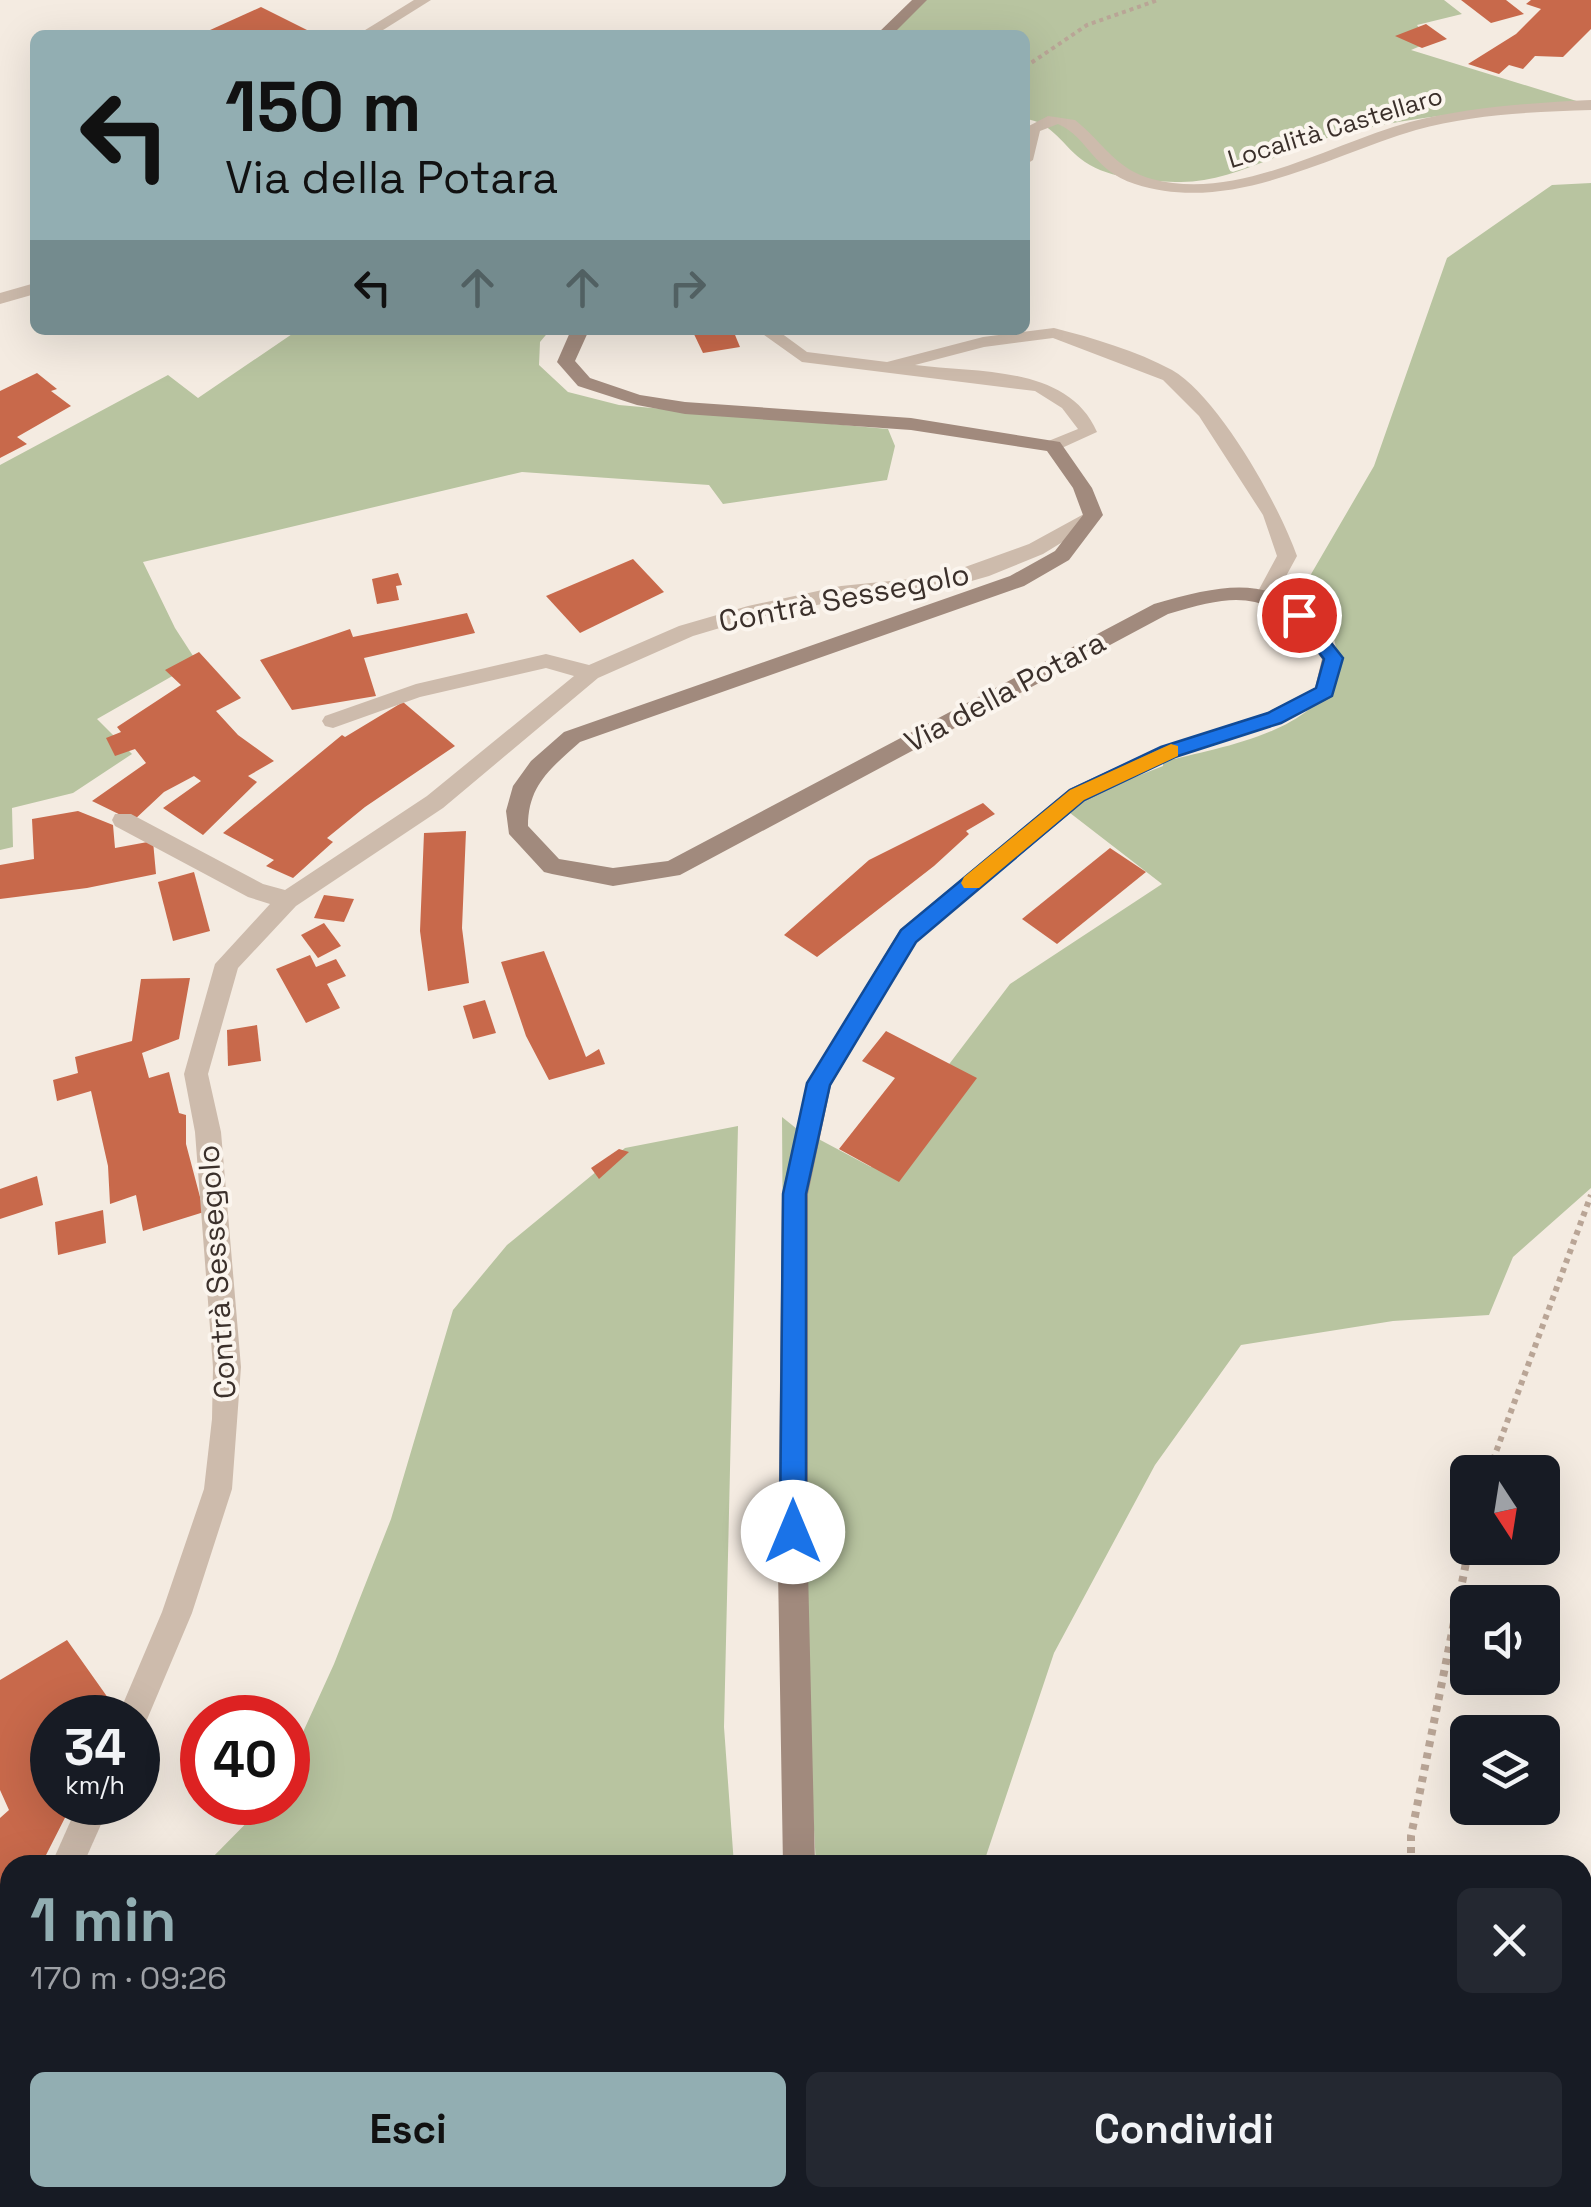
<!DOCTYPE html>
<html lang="it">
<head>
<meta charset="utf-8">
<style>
  :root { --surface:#171b24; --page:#242831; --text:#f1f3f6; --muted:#9ea1a6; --accent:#92aeb2 }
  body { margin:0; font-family:"Space Grotesk",sans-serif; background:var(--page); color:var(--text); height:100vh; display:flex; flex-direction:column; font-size:38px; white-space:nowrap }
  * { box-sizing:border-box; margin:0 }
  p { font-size:32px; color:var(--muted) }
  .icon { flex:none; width:55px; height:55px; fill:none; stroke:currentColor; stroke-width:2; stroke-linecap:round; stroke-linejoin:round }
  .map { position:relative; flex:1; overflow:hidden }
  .details { position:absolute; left:0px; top:1855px; width:1592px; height:352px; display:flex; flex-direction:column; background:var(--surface); border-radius:30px 30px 0 0; box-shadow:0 10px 40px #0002 }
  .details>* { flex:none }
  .hud { position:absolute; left:30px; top:30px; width:1000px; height:305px; border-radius:15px; box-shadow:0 10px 40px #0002; background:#92aeb2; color:#111; overflow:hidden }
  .needle { width:65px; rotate:168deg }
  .buttons { position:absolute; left:1450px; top:1455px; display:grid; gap:20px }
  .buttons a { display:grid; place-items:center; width:110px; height:110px; border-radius:15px; background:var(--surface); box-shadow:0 10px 40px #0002; font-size:50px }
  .speed { position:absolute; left:30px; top:1695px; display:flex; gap:20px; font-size:50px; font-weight:700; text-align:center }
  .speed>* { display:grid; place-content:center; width:130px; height:130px; border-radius:50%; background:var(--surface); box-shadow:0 10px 40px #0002; line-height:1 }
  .speed small { font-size:25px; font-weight:400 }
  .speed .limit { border:15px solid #d22; background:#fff; color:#111 }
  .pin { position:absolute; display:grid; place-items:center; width:85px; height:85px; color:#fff; margin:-42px; border:5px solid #fff; border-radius:50%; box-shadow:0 2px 10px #0007 }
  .me { position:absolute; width:110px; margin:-55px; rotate:0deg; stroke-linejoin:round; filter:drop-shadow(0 0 8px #0008) }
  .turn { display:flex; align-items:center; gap:35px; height:210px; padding:0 30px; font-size:45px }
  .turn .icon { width:130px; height:130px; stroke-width:2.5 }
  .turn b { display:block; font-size:70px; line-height:85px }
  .lanes { display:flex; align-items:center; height:95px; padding:0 30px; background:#0003; justify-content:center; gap:50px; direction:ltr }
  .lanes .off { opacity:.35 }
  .round { display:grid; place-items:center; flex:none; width:105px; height:105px; border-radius:15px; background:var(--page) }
  .overview { display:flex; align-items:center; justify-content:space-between; height:170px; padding:0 30px }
  h1 { font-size:60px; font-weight:800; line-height:75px; color:var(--accent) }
  .cta { display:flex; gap:20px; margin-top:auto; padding:20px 30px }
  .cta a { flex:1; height:115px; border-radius:15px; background:var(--accent); color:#111; font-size:40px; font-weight:800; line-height:115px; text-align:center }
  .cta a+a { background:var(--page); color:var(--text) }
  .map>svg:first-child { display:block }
</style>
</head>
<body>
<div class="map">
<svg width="1591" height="2207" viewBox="0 0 1591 2207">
  <rect width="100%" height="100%" fill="#f4ebe1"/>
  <!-- green -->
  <g fill="#b8c4a0">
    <path d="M921 0H1444L1462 14 1417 25 1430 42 1411 50 1583 103C1496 110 1411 114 1327 138 1280 152 1231 182 1181 182 1152 182 1110 179 1085 162 1063 147 1053 122 1025 119V35H884Z"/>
    <path d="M1591 183V1188L1513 1257 1489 1315 1393 1321 1241 1345 1155 1465 1054 1653 983 1865H816L783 1269 782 1117 807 1137 811 1135 871 1167 1010 984 1162 884 1061 806 1163 766V762C1215 748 1315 734 1333 675 1339 659 1337 638 1327 624 1320 615 1305 607 1296 600L1374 466 1447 258 1552 185Z"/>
    <path d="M298 330H550L540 342 539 365 568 392 619 405 888 429 895 446 887 480 723 504 709 485 522 472 143 562 175 628 197 662 97 719 132 754 73 793 12 808 13 847 0 850V465L168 375 198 398Z"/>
    <path d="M738 1126 724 1727 734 1865H205L266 1803 288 1802V1765L334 1664 391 1519 453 1310 507 1245 625 1148Z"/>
    <path d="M10 2129V2198H741L742 2207H0V2152Z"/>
  </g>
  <!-- building -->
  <g fill="#c8694b">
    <path d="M1461 0H1506L1524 14 1491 23Z"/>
    <path d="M1531 0H1591V29L1563 57 1535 56 1523 69 1509 65 1499 74 1468 64 1516 34 1541 9 1526 4Z"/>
    <path d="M261 7 309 31 302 35H199Z"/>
    <path d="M1426 24 1447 39 1422 48 1395 36Z"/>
    <path d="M692 330H733L740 347 703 353Z"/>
    <path d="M37 373 57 389 51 391 71 406 17 437 27 444 0 458V391Z"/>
    <path d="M633 559 664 592 580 633 546 596Z"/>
    <path d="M398 573 402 585 396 586 399 600 377 604 372 579Z"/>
    <path d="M467 613 475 633 364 658 376 696 292 710 260 660 350 629 353 637Z"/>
    <path d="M199 652 241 698 216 711 238 735 274 761 248 776 257 782 203 835 163 808 201 781 194 776 164 792 133 821 92 801 146 763 135 749 115 756 106 738 121 732 117 727 181 685 165 670Z"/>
    <path d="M403 702 455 746 365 807 327 838 333 842 293 878 266 866 274 860 223 833 342 735 345 737Z"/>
    <path d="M983 803 995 814 966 831 969 834 934 866 817 957 784 935 869 860Z"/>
    <path d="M78 811 113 825 115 848 153 841 156 874 87 888 0 899V865L34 859 32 819Z"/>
    <path d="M466 831 462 928 469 983 428 991 420 931 424 833Z"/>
    <path d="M1110 848 1146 872 1057 944 1022 919Z"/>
    <path d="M194 872 210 931 173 941 158 882Z"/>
    <path d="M324 895 354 899 344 922 314 918Z"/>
    <path d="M324 923 341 946 318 958 301 935Z"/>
    <path d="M544 951 586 1057 599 1049 605 1064 549 1080 526 1036 501 962Z"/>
    <path d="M310 955 316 967 336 959 346 976 327 984 340 1008 306 1023 276 969Z"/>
    <path d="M190 978 179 1039 142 1053 149 1078 169 1072 179 1113 186 1115V1144L204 1212 143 1231 136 1195 110 1204 108 1166 91 1091 57 1101 53 1080 78 1073 75 1057 132 1041 141 979Z"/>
    <path d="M485 1000 496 1033 473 1039 463 1006Z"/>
    <path d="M257 1025 261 1061 228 1066 227 1030Z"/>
    <path d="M886 1031 977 1078 899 1182 839 1149 895 1078 862 1061Z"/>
    <path d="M619 1149 629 1152 599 1179 591 1168Z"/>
    <path d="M37 1176 43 1205 0 1219V1189Z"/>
    <path d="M103 1210 106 1243 58 1255 55 1222Z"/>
    <path d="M67 1640 118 1712 115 1718H52V1802H73L46 1855 35 1865H10V1888L0 1897V1818L9 1810 0 1790V1680Z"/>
  </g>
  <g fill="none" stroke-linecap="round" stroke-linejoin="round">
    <!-- path-far2 -->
    <path stroke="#b9a596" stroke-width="4" stroke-dasharray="4 4" stroke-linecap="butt" d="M1025 67 1087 25 1158 0"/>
    <!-- path-far1 -->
    <path stroke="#b9a596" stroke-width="6" stroke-dasharray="5 5" stroke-linecap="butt" d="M1493 1460 1591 1195"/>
    <!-- path -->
    <g stroke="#b9a596" stroke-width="8" stroke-dasharray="6 6" stroke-linecap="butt">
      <path d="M1489 1472 1494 1457"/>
      <path d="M1411 1865V1836L1469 1548"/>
      <path d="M1413 2198 1414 2207"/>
    </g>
    <!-- street -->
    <g fill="#cdbbac" fill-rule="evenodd">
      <path d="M414 0H431L375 35H357Z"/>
      <path d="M1591 100V110C1533 112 1473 114 1416 130 1327 156 1231 215 1135 184 1092 170 1089 138 1058 124L1040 131 1033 160 1025 165V128L1048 116 1075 120C1103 142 1115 169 1152 179 1238 202 1329 144 1410 122 1469 107 1530 103 1591 100Z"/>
      <path d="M35 283V294L0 304V293Z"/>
      <path d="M1054 328C1093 338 1137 351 1172 370 1219 397 1279 505 1297 556L1273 600H1259L1256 595 1277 556 1263 515 1199 416 1163 380 1053 338 984 347 915 365C977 373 1068 365 1097 432L1053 452 1046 450V442L1078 429 1062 408 1035 391 802 362 757 330H777L807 352 887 362 983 337Z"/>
      <path d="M1093 509 1100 511V519L1043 554 989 576 940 590 841 600 750 619 693 636 598 678 443 808 296 906 238 968 208 1074 221 1132 241 1367 232 1489 192 1613 143 1729 138 1731V1718H117L162 1612 204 1489 212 1419 213 1367 195 1132 184 1074 215 964 270 904 248 897 115 826 112 820 115 814H131L263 884 285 890 427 796 574 676 546 668 420 697 333 728 325 726 322 721 325 716 416 684 546 654 589 665 679 626 748 606 841 586 940 576 1029 544Z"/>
      <path d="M79 1802H111L83 1865H51Z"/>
      <path d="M10 1938V1975L0 1980V1943Z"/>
    </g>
    <!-- secondary -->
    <g fill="#a18a7d" fill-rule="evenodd">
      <path d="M912 0H927L892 35H876Z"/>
      <path d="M571 330H589L575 361 590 378 640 395 685 402 911 418 1060 442 1092 488 1103 515 1069 560 1024 586 580 742C551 768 528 785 528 826L559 859 613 868 668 861 1154 604C1243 578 1289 574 1343 658L1332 697 1282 723 1176 757 1085 801 916 942 831 1085 808 1194V1570L815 1865H783L778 1570 782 1194 807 1083 900 930 1069 789 1160 747 1266 713 1315 688 1322 659C1273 592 1246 590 1168 614L680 875 613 886 552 874 544 872 509 834 506 811 513 786 531 761 564 732 1010 576 1055 551 1083 515 1073 488 1047 451 911 430 685 414 637 405 578 386 557 362Z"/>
      <path d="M858 2198H894L897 2207H861Z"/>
    </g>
  </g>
  <!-- route -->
  <path fill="#1a73e8" stroke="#114b97" stroke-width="2.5" d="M1299 609 1306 611 1343 658 1332 696 1281 723 1175 757 1084 800 916 942 830 1085 806 1194V1532L803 1541 793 1545 784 1541 780 1532 783 1194 807 1083 901 930 1070 790 1161 747 1268 713 1316 688 1324 659 1290 615Z"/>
  <!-- slow -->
  <path fill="#f59e0b" d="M1171 744 1178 746V756L1084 800 979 888H964L961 883 964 877 1070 790Z"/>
  <g text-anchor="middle" stroke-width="8" stroke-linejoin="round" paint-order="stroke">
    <!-- far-street labels -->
    <g font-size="25" fill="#3b302b" stroke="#fbf5ee">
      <text transform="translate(1335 127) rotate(-17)" y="9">Località Castellaro</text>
    </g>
    <!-- street labels -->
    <g font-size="30" fill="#3b302b" stroke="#fbf5ee">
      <text transform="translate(844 598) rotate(-11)" y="10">Contrà Sessegolo</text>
      <text transform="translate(1005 692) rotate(-28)" y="10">Via della Potara</text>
      <text transform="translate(217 1272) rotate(-94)" y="10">Contrà Sessegolo</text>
    </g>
  </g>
</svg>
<div class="buttons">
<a><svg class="needle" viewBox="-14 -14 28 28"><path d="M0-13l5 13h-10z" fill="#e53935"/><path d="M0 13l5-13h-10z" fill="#9ea1a6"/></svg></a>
<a><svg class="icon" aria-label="sound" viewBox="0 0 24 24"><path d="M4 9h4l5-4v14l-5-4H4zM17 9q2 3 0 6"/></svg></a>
<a><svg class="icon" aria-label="layers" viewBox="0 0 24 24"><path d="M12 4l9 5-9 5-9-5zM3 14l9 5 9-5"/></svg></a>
</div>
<div class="speed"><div>34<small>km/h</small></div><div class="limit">40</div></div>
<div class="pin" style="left:1299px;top:615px;background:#d93025"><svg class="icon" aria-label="arrive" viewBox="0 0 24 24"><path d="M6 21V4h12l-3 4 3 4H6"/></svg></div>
<svg class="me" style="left:793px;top:1532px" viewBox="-20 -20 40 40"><circle r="19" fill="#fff"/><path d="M0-13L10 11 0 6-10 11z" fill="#1a73e8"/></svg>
<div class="hud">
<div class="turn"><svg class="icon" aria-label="left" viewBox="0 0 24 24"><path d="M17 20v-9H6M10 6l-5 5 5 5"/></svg><div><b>150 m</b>Via della Potara</div></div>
<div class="lanes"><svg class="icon" aria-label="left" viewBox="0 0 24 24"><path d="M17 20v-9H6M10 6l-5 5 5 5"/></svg><svg class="icon off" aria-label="ahead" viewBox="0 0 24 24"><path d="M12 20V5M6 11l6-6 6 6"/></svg><svg class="icon off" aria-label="ahead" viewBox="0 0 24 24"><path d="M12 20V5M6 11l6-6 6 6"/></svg><svg class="icon off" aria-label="right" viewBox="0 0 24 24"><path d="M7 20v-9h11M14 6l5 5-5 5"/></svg></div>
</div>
<section class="details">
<div class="overview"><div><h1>1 min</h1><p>170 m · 09:26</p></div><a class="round"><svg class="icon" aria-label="close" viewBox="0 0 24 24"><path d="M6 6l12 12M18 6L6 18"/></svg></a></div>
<div class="cta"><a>Esci</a><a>Condividi</a></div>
</section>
</div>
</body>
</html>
